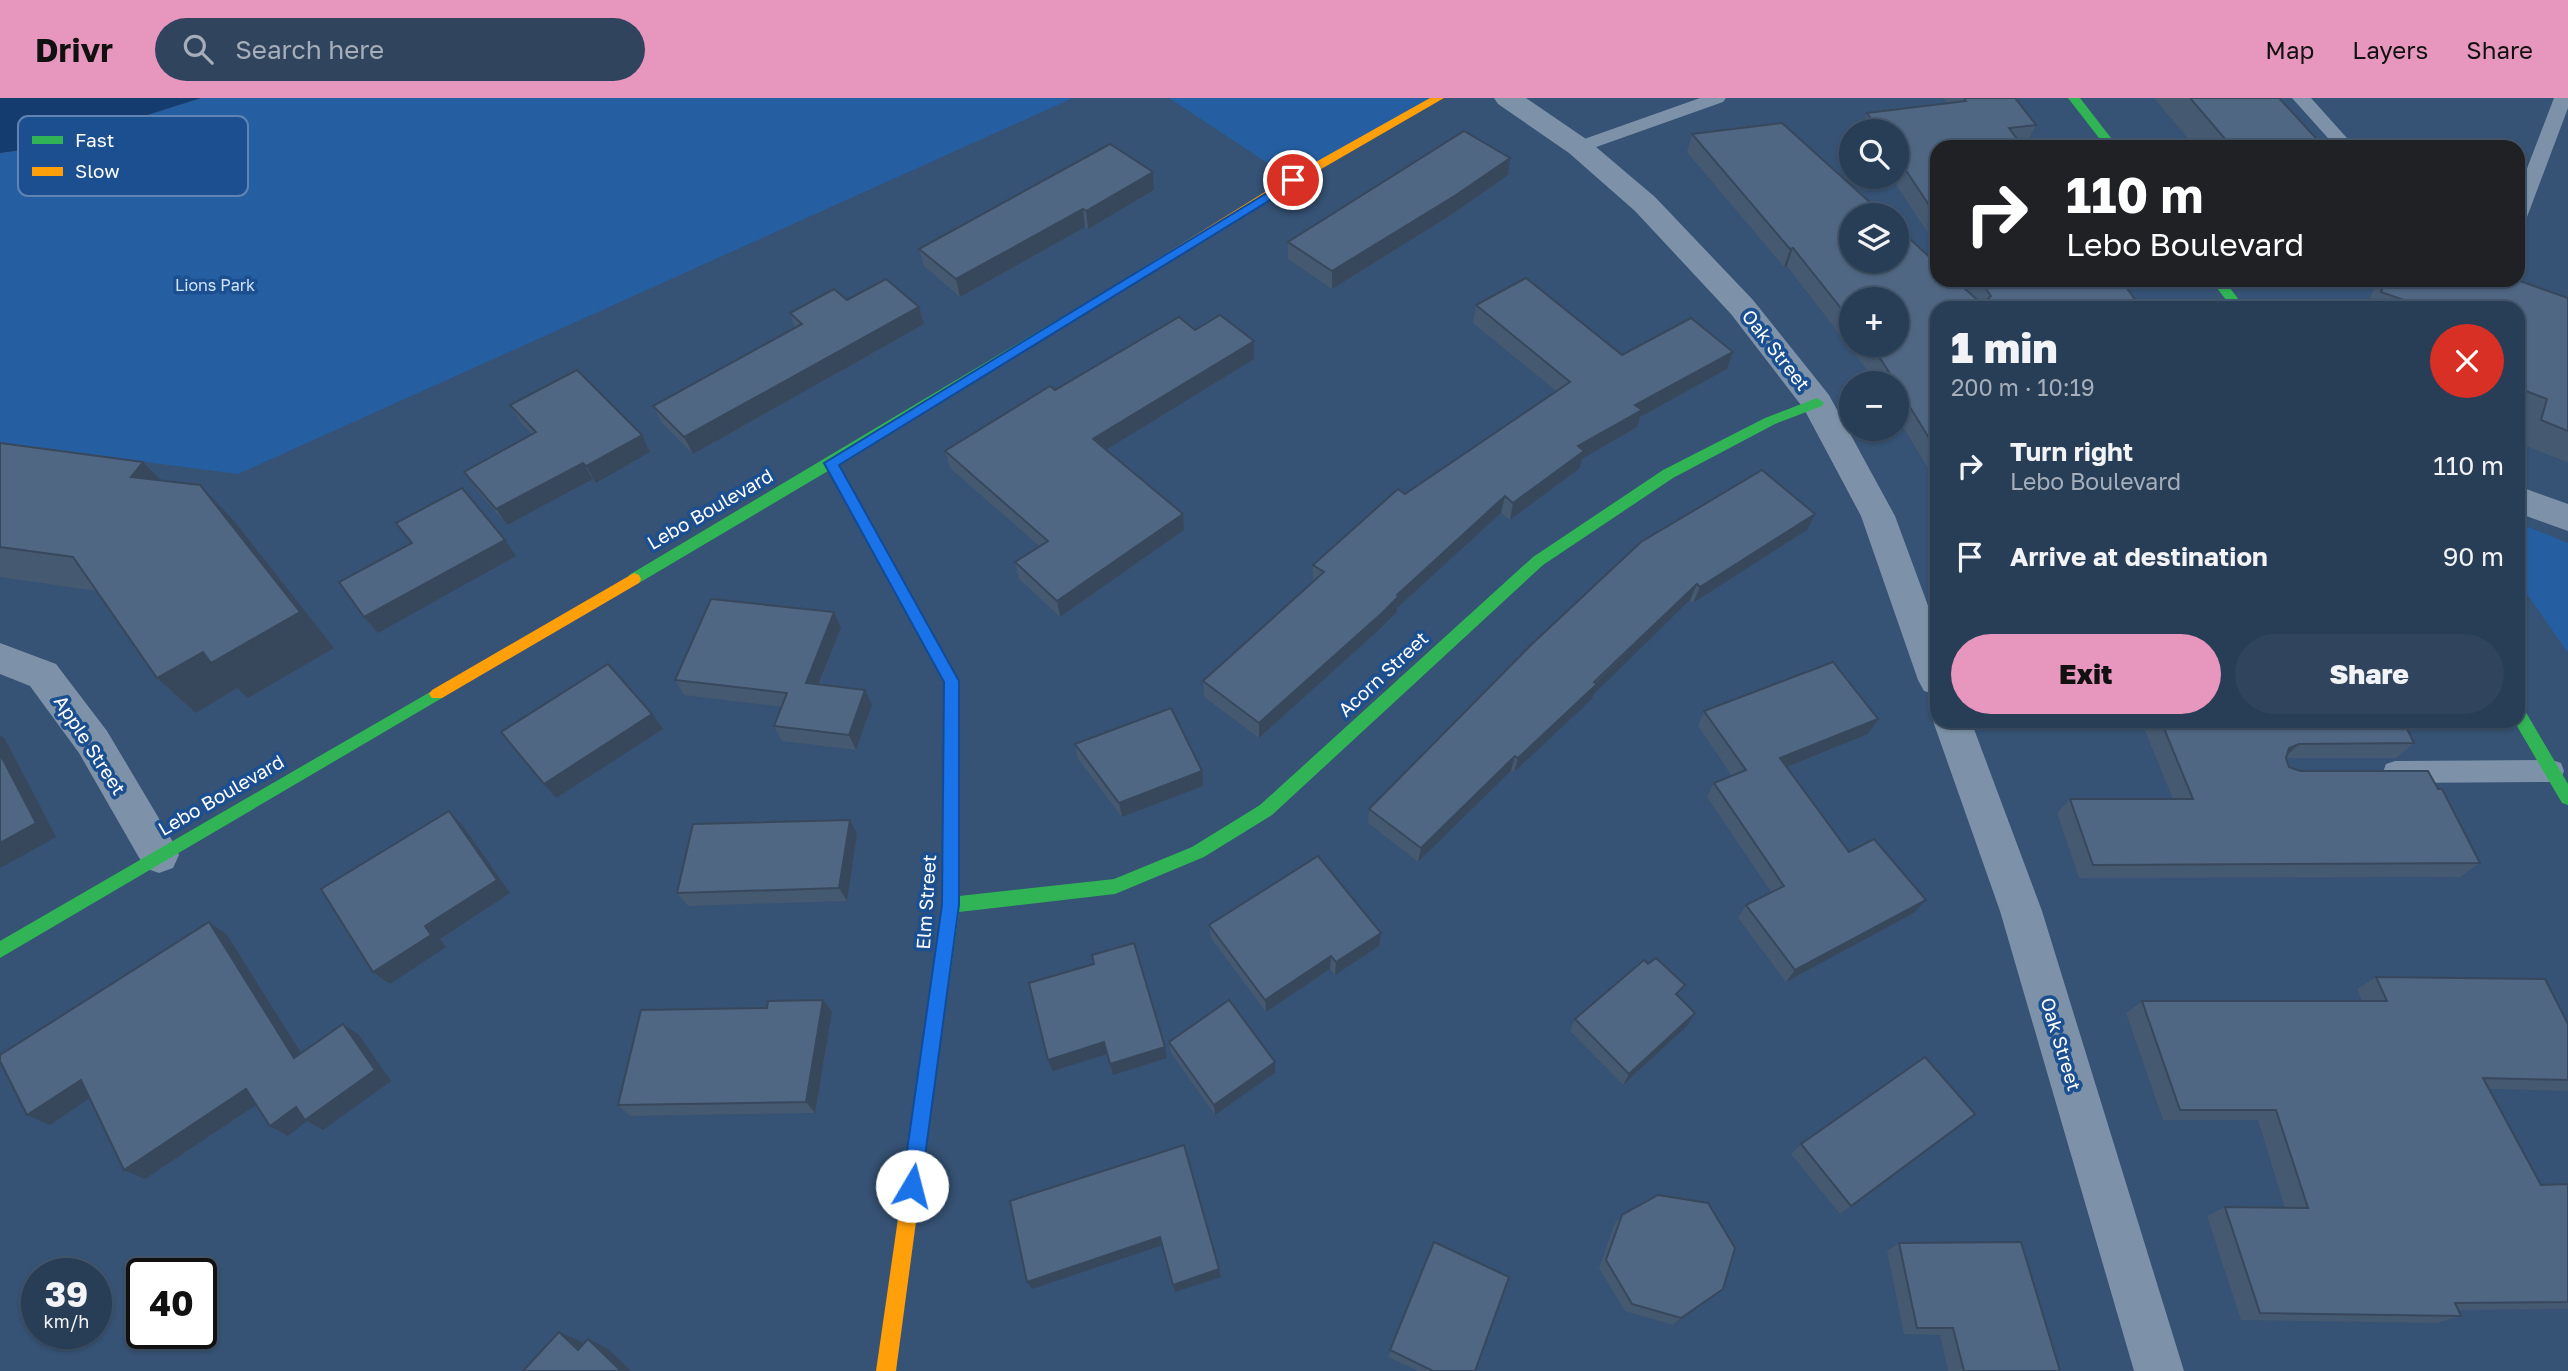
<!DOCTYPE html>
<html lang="en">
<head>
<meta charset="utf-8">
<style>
  :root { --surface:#283e57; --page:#30455d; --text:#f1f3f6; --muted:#a5aeba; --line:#44576d; --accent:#e797bd }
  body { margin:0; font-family:"Golos Text",sans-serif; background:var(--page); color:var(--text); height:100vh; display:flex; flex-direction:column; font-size:26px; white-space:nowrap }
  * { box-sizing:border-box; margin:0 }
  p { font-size:23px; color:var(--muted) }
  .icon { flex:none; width:38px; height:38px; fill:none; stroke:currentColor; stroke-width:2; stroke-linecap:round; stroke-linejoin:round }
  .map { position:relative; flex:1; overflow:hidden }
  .side { position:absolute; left:1930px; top:203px; width:595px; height:427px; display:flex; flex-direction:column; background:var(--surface); border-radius:21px; box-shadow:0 2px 5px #0004,0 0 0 2px var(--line) }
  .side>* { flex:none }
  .guide { position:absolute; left:1930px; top:42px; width:595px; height:147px; border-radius:21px; box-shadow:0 2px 5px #0004,0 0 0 2px var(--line); background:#202124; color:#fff; overflow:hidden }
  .tools { position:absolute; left:1839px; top:21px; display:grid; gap:14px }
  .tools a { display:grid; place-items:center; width:70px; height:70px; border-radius:50%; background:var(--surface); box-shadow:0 2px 5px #0004,0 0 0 2px var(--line); font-size:35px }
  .speed { position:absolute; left:21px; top:1160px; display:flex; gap:14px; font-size:35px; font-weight:700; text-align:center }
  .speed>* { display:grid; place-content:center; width:91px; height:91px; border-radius:50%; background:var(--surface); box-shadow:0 2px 5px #0004,0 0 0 2px var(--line); line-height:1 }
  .speed small { font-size:18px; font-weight:400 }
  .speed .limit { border:4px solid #111; border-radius:10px; background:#fff; color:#111 }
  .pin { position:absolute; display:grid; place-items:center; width:60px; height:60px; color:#fff; margin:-30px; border:4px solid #fff; border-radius:50%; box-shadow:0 2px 7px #0007 }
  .me { position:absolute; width:77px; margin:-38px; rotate:8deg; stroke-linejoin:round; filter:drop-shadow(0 0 5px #0008) }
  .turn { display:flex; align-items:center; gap:24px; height:147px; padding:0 21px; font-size:32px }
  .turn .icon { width:91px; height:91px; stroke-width:2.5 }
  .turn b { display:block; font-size:49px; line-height:60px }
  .round { display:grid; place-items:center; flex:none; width:74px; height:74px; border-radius:37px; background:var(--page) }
  .head { display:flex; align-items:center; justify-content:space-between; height:119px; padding:0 21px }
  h1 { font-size:42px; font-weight:800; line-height:52px }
  .primary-button { display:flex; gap:14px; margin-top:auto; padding:14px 21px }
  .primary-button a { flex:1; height:80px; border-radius:42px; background:var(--accent); color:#111; font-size:28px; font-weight:800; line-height:80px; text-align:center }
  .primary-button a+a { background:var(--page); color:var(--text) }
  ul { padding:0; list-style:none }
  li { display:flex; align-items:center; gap:21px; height:91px; padding:0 21px }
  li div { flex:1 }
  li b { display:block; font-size:26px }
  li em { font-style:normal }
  header { display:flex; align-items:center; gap:42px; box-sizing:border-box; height:98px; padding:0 35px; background:var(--accent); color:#111 }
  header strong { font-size:33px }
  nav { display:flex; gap:38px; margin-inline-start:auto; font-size:24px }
  .search { width:490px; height:63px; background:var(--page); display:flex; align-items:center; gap:18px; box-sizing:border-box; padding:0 24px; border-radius:38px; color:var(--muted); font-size:26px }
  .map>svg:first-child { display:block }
</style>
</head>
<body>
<header>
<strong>Drivr</strong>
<div class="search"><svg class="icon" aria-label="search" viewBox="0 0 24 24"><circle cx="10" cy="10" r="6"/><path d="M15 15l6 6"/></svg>Search here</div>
<nav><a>Map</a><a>Layers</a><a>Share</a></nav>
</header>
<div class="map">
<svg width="2568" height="1273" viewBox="0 0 2568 1273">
  <rect width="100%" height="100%" fill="#365274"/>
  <!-- green -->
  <g fill="#265fa1">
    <path d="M201 0H1073L238 376 0 345V55L50 48Z"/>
    <path d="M1169 0H1438L1293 82Z"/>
    <path d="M2518 425 2568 445V555L2518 483Z"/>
  </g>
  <!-- water -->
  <path fill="#153c6e" d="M0 0H201L49 48 0 55Z"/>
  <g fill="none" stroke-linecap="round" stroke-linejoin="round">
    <!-- lane -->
    <g fill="#7d92a8" fill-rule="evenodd">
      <path d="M1700 0H1726L1723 4 1585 53H1573L1570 49 1573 45Z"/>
      <path d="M2292 0H2311L2355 49H2336Z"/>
      <path d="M2554 0H2568V10L2527 119 2518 125V94Z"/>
      <path d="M2552 662 2561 665 2564 673 2561 681 2552 684 2395 685 2386 682 2383 674 2386 666 2395 663Z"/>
    </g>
    <!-- street -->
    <g fill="#7d92a8" fill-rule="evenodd">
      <path d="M1494 0H1526L1589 43 1655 99 1753 202 1829 297 1895 418 1937 532V597L1924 593 1918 582 1861 418 1804 311 1731 216 1635 113 1569 55 1498 6Z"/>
      <path d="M2518 388 2568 406V433L2518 415Z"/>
      <path d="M0 545 56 566 107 633 173 744 179 757 173 770 159 775 145 770 79 655 30 588 0 576Z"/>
      <path d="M1937 614V623H1971L2042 813 2184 1273H2134L2000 813 1933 623Z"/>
    </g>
    <!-- fast -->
    <g fill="#30b455" fill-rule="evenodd">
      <path d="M2068 0H2080L2118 49H2106Z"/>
      <path d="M2211 182H2224L2245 210H2232Z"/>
      <path d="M1094 200 1098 201V207L839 367 959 583V798L1114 781 1192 749 1260 707 1533 459 1663 372 1765 320 1817 300 1824 305 1822 308 1775 326 1673 380 1543 467 1272 717 1204 759 1115 796 959 814 922 1079 920 1086 913 1088 906 1086 904 1079 943 807V583L828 373 639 485H629L627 481 629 477Z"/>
      <path d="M437 590 442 592 445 596 442 600 0 860V843Z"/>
      <path d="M2518 610 2524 611 2568 686V707L2562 705 2514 623H2518Z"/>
    </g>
    <!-- slow -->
    <g fill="#ff9f0a" fill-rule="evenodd">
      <path d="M1430 0H1444L1297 85 1098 207 1094 208 1088 204 1289 79Z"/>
      <path d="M634 475 639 477 641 481 639 485 442 600H432L429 596 432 592Z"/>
      <path d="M913 1070 920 1072 922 1079 896 1273H876L904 1079 906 1072Z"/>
    </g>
  </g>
  <!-- wall -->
  <g fill="#455971" fill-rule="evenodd">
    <path d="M1943 0H2015L2036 27 2027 45 1937 49V149L1891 79H1897V33H1860L1867 15 1947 5Z"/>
    <path d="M2154 0H2279L2324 49H2195Z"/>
    <path d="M1692 36 1965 191 1959 182H2121L2141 210H1937V385L1897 319V285H1877L1787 168 1784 169 1687 54ZM1852 201 1897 247H1852Z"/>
    <path d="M1153 74 1154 92 1088 131 1085 129 960 199 924 168 919 151Z"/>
    <path d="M1508 77 1454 115 1332 191 1288 161V144Z"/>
    <path d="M2378 182H2517L2568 200V363L2567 364 2518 345 2524 324 2518 322V210H2365Z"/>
    <path d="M847 202 919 209 924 226 693 356 662 325 653 308 795 230 790 215Z"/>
    <path d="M1476 207 1622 257 1727 271 1640 319 1637 329 1582 361 1580 370 1510 422 1501 415 1397 510V514L1380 531 1259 640 1204 599 1203 583 1314 484 1313 483V467L1405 396 1556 293 1473 225Z"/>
    <path d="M1195 232 1254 243V261L1106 351 1184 432 1060 519 1019 481 1015 464 1039 448 950 370 945 353 1055 292Z"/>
    <path d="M510 307 642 337 650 354 596 385 593 381 507 427 475 390 464 374 532 336 521 325Z"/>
    <path d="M0 345 161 382 235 424 334 550 248 600 237 590 196 615 157 580 96 493 0 479Z"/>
    <path d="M1807 432 1693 505 1690 502 1594 596 1592 601 1514 674 1511 673 1418 764 1368 725 1369 711 1532 546Z"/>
    <path d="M841 530 819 587 872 607 856 652 782 643 774 628 782 609 684 597 675 582Z"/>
    <path d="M1704 613 1868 636 1787 669 1849 754 1926 802 1914 815 1786 884 1738 820 1746 807 1771 794 1707 699 1714 685 1732 678 1698 628Z"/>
    <path d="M2141 623H2403L2414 645 2396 660H2286L2289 669 2300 673 2438 691 2480 765 2460 779 2079 780 2057 715 2070 701H2173Z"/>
    <path d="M1075 646 1203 688 1122 719 1078 661Z"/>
    <path d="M857 736 847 803 688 808 677 795Z"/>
    <path d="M1209 827 1381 835 1379 848 1335 877 1330 871 1266 914 1211 840Z"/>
    <path d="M1648 866 1685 887 1678 898 1695 915 1688 927 1623 987 1570 933 1575 921Z"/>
    <path d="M2376 879 2568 926V993L2489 991 2541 1087 2568 1086V1211L2458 1212 2461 1218 2437 1225 2241 1222 2207 1118 2225 1109 2285 1110 2258 1022H2163L2126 915 2142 903H2362L2357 891Z"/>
    <path d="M823 902 832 914 815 1015 630 1018 618 1007 767 910Z"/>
    <path d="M1169 944 1275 975 1215 1017 1171 955Z"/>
    <path d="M1962 1026 1840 1116 1791 1056 1801 1046Z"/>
    <path d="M1622 1117 1723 1191 1673 1227 1625 1213 1599 1170 1615 1125Z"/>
    <path d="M1434 1144 1475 1273H1418L1388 1259Z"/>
    <path d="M1899 1145 2060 1273H1948L1940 1237 1904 1236 1887 1153Z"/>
  </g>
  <!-- shaded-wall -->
  <g fill="#38485c">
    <path d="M1510 60 1508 77 1454 115 1332 191V173Z"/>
    <path d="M1153 74 1154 92 1088 131 1086 113Z"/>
    <path d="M1083 111 1085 129 960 199 956 181Z"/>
    <path d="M1793 150 1787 168 1784 169 1790 151Z"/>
    <path d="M919 209 924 226 693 356 684 339Z"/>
    <path d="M1254 243V261L1096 358 1093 341Z"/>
    <path d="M1733 254 1727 271 1640 319 1637 329 1582 361 1580 370 1510 422 1513 405 1578 348 1635 307Z"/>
    <path d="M642 337 650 354 596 385 586 368Z"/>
    <path d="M143 364 179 401 131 379Z"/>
    <path d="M583 365 593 381 507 427 496 411Z"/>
    <path d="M200 387 235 424 334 550 248 600 237 590 196 615 157 580 203 554Z"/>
    <path d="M1505 398 1501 415 1397 510V514L1380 531 1259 640V625L1397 497Z"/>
    <path d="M1183 416 1184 432 1060 519 1057 503Z"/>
    <path d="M1815 416 1807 432 1693 505 1700 489Z"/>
    <path d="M505 442 516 458 378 535 364 519Z"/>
    <path d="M1697 486 1690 502 1594 596 1592 601 1514 674 1518 660Z"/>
    <path d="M834 514 841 530 813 600 806 585Z"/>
    <path d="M865 592 872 607 856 652 849 637Z"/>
    <path d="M652 616 663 631 556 700 544 686Z"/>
    <path d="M1878 621 1868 636 1772 675 1780 660Z"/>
    <path d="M0 637 5 641 56 739 0 770Z"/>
    <path d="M2299 646 2283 661 2289 650Z"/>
    <path d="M1515 658 1511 673 1418 764 1421 750Z"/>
    <path d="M1202 673 1203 688 1122 719 1119 705Z"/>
    <path d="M449 713 463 728 510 795 440 841 446 849 390 886 373 874 425 828Z"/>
    <path d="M850 722 857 736 847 803 839 790Z"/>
    <path d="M1926 802 1914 815 1786 884 1795 872Z"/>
    <path d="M209 824 227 837 311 971 294 960Z"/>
    <path d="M1381 835 1379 848 1335 877 1336 864Z"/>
    <path d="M1331 858 1330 871 1266 914 1265 902Z"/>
    <path d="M823 902 832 914 815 1015 806 1004Z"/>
    <path d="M1695 915 1688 927 1623 987 1629 976Z"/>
    <path d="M343 926 359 937 391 983 323 1032 307 1023 288 1038 270 1028Z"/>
    <path d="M1104 944 1107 956 1053 973 1048 962Z"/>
    <path d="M1165 949 1167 960 1113 977 1110 966Z"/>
    <path d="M1275 964V975L1215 1017 1214 1007Z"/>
    <path d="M81 982 102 992 50 1027 27 1017Z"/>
    <path d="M246 991 265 1001 145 1081 124 1072Z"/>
    <path d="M1160 1139 1163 1147 1032 1191 1027 1184Z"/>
    <path d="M1219 1171 1221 1179 1175 1194 1173 1187Z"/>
    <path d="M1723 1191 1714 1198 1673 1227 1681 1220Z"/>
    <path d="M559 1234 580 1243 599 1261 578 1252Z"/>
    <path d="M588 1241 608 1251 631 1273H621Z"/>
  </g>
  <!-- building -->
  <g fill="#506783" stroke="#38485c" stroke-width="2">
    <path d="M1964 0H2015L2036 27 2009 30 2023 49H1937V119L1897 59V33H1880L1867 15 1966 3Z"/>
    <path d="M2190 0H2279L2324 49H2232Z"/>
    <path d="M1782 25 1884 117H1852V163H1897V129L1937 166V182H1955L1982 206 1991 198 1980 182H2121L2141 210H1937V353L1897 288V285H1896L1882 263 1869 247H1897V201H1852V224L1793 150 1790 151 1692 36Z"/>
    <path d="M1464 33 1510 60 1456 97 1332 173 1288 144Z"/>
    <path d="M1110 46 1153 74 1086 113 1083 111 956 181 919 151Z"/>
    <path d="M1526 180 1622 257 1691 220 1733 254 1635 307 1642 312 1578 348 1584 353 1513 405 1505 398 1397 497 1399 498 1382 515 1259 625 1203 583 1324 474 1313 467 1398 391 1405 396 1570 284 1476 207Z"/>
    <path d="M886 181 919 209 684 339 653 308 802 226 790 215 834 191 847 202Z"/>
    <path d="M2386 182H2517L2568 200V333L2541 322 2547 301 2518 290V210H2426L2381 194Z"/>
    <path d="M1220 217 1254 243 1093 341 1183 416 1057 503 1015 464 1048 443 945 353 1050 288 1055 292 1179 219 1195 232Z"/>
    <path d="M577 272 642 337 586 368 583 365 496 411 464 374 536 334 510 307Z"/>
    <path d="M0 345 143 364 131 379 200 387 300 514 211 565 203 554 157 580 73 459 0 449Z"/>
    <path d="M1762 372 1815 416 1700 489 1697 486 1594 584 1597 586 1518 660 1515 658 1421 750 1369 711 1532 546 1641 444Z"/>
    <path d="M462 390 505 442 364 519 339 484 412 445 396 425Z"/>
    <path d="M711 501 834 514 806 585 865 592 849 637 774 628 787 595 675 582Z"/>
    <path d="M1833 564 1878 621 1780 660 1849 754 1874 741 1926 802 1795 872 1746 807 1784 788 1714 685 1746 672 1704 613Z"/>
    <path d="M608 566 652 616 544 686 501 634Z"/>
    <path d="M1171 610 1202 673 1119 705 1075 646Z"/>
    <path d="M2161 623H2403L2414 645 2299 646 2289 650 2286 660 2289 669 2300 673H2428L2438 691H2442L2480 765 2093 767 2070 701H2193Z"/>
    <path d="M0 656 36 725 0 745Z"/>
    <path d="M449 713 497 782 425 828 431 837 373 874 321 791Z"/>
    <path d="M850 722 839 790 677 795 693 726Z"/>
    <path d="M1318 758 1381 835 1336 864 1331 858 1265 902 1209 827Z"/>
    <path d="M209 824 294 960 343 926 375 972 305 1022 296 1009 270 1028 246 991 124 1072 81 982 27 1017 0 963V957Z"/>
    <path d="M1134 845 1165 949 1110 966 1104 944 1048 962 1029 885 1094 866 1092 857Z"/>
    <path d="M1656 860 1685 887 1676 896 1695 915 1629 976 1575 921 1644 862 1648 866Z"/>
    <path d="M2376 879 2545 881 2568 926V982L2483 980 2541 1087 2568 1086V1204L2455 1205 2461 1218 2260 1215 2225 1109 2308 1110 2276 1012H2180L2142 903H2387Z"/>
    <path d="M823 902 806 1004 618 1007 641 912 767 910 768 903Z"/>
    <path d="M1229 902 1275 964 1214 1007 1169 944Z"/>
    <path d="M1925 959 1975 1016 1851 1108 1801 1046Z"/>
    <path d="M1184 1047 1219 1171 1173 1187 1160 1139 1027 1184 1010 1103Z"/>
    <path d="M1658 1097 1708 1105 1735 1150 1723 1191 1681 1220 1632 1206 1606 1162 1622 1117Z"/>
    <path d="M1434 1144 1509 1179 1475 1273H1433L1390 1252Z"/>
    <path d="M2021 1144 2060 1273H1964L1953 1230H1917L1899 1145Z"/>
    <path d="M559 1234 578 1252 588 1241 621 1273H523Z"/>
  </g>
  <!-- route -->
  <path fill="#1a73e8" stroke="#114b97" stroke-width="2" d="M1293 79 1299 82 1298 85 839 367 959 583V807L921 1088 918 1094 912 1097 905 1094 902 1088 942 807 944 584 824 365Z"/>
  <g text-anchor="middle" stroke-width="7" stroke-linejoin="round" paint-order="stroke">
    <!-- far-park labels -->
    <g font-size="16" fill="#cfe3fa" stroke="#1b4f8f">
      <text x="215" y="193">Lions Park</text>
    </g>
    <!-- street labels -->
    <g font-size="19" fill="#fff" stroke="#1b4f8f">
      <text transform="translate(1776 252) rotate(52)" y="7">Oak Street</text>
      <text transform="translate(710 411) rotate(-30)" y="7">Lebo Boulevard</text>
      <text transform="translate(1383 576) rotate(-43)" y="7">Acorn Street</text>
      <text transform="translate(90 647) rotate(57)" y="7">Apple Street</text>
      <text transform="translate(221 697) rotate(-30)" y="7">Lebo Boulevard</text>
      <text transform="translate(926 804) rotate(-86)" y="7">Elm Street</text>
      <text transform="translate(2061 946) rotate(73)" y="7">Oak Street</text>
    </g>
  </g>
  <!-- legend -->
  <rect x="18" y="18" width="230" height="80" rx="10" fill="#1b4f8f" stroke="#5f84b1" stroke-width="2"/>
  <rect x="32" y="38" width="31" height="8" fill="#30b455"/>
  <rect x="32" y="69" width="31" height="9" fill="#ff9f0a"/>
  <g font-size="19" fill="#fff">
    <text x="75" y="49">Fast</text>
    <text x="75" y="80">Slow</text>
  </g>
</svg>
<div class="tools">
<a><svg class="icon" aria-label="search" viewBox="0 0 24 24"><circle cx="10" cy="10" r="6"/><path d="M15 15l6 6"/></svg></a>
<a><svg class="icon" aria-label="layers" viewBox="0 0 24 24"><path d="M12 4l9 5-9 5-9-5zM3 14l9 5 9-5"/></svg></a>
<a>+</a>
<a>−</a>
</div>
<div class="speed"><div>39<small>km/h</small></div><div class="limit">40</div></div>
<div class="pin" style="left:1293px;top:82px;background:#d93025"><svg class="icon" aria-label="arrive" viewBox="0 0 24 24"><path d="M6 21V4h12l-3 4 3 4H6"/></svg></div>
<svg class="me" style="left:912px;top:1088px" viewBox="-20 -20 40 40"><circle r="19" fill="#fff"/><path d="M0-13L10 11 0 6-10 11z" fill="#1a73e8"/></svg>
<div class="guide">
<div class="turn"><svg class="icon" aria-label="right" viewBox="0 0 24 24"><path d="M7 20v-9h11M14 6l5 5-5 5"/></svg><div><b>110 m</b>Lebo Boulevard</div></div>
</div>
<section class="side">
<div class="head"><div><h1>1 min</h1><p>200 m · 10:19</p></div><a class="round" style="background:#d93025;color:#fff"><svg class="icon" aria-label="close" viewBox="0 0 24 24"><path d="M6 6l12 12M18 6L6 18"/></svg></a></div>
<ul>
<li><svg class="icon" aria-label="right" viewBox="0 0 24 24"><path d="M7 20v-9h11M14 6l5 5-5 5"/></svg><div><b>Turn right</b><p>Lebo Boulevard</p></div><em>110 m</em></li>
<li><svg class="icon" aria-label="arrive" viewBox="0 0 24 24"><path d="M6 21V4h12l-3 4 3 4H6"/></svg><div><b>Arrive at destination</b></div><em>90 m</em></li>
</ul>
<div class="primary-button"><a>Exit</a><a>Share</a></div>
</section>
</div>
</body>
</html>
